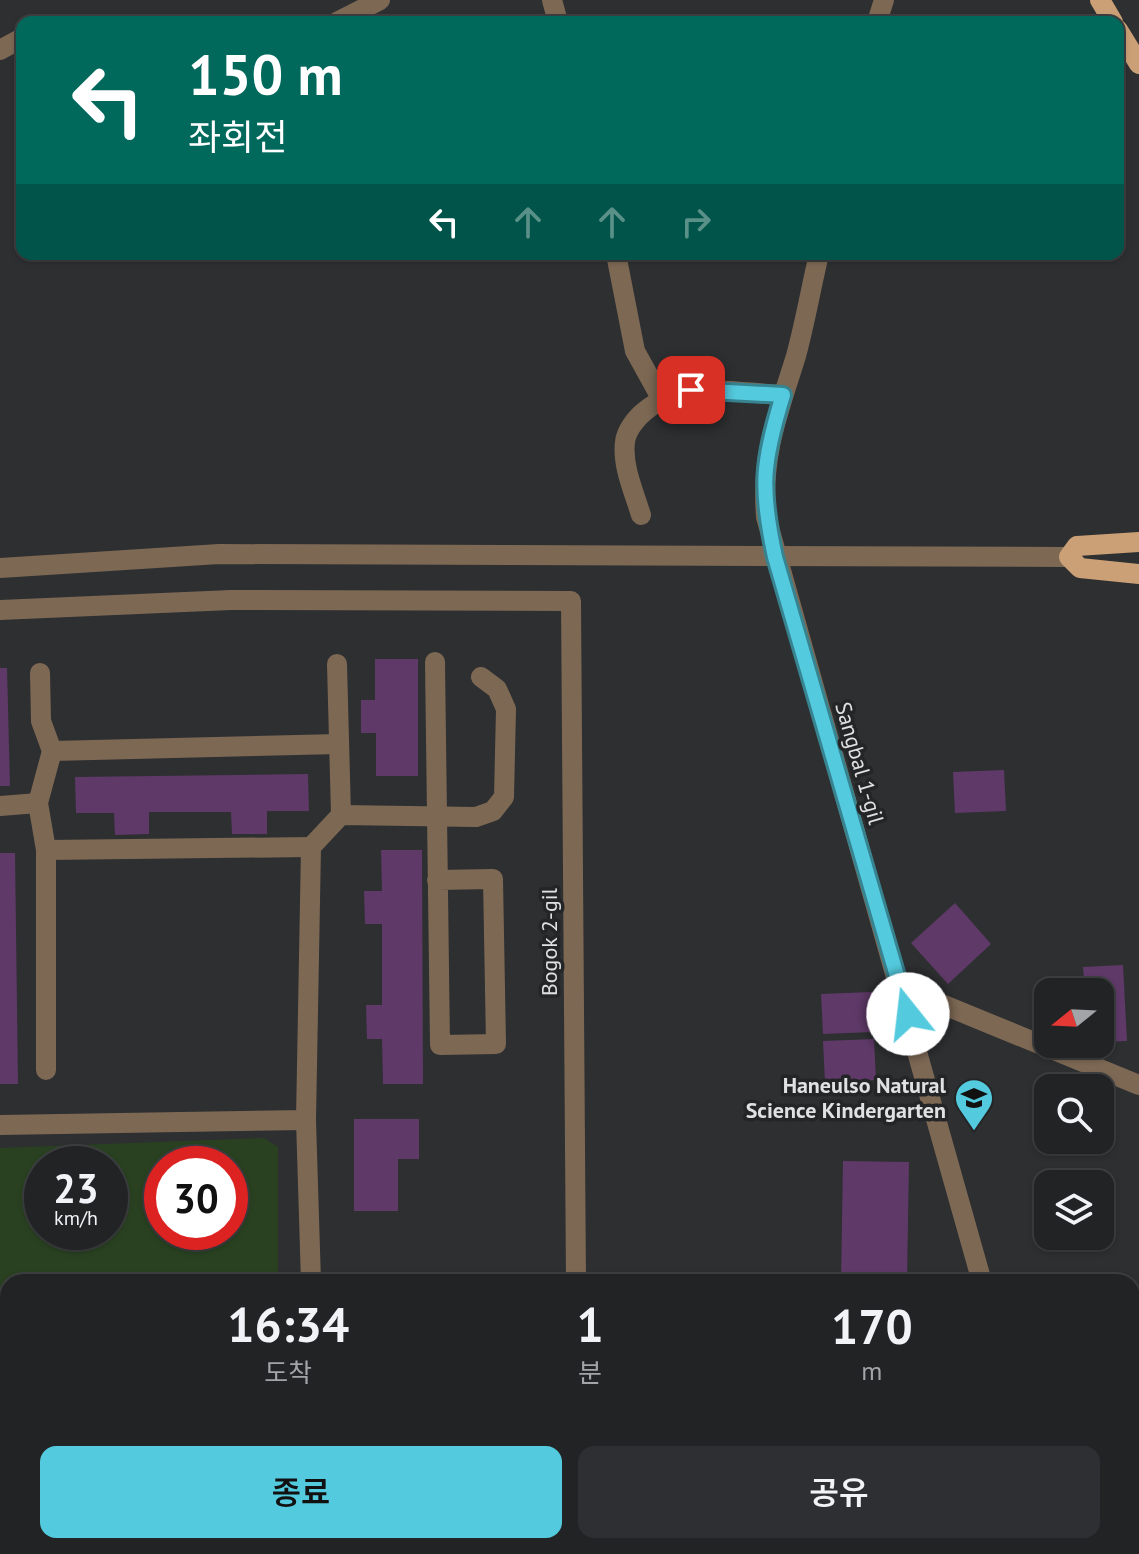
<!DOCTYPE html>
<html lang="ko">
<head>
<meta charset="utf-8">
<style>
  :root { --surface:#222325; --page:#2e2f32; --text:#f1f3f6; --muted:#a2a4a7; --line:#3f4042; --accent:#54cade }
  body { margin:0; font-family:"PT Sans","Noto Sans KR",sans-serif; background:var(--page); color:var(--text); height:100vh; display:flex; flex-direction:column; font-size:30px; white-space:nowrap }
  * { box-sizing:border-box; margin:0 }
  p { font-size:26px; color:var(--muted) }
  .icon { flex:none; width:44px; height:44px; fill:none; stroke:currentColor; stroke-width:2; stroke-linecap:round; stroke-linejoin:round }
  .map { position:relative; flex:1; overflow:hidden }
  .drawer { position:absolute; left:0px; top:1274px; width:1140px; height:280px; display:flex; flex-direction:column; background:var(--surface); border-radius:24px 24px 0 0; box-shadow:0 2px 6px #0004,0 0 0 2px var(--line) }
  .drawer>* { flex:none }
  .top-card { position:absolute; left:16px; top:16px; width:1108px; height:244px; border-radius:16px; box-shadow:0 2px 6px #0004,0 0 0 2px var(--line); background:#00695c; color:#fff; overflow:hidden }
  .needle { width:52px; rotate:252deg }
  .controls { position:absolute; left:1034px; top:978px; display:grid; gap:16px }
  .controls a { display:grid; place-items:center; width:80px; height:80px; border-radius:16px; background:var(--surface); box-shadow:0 2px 6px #0004,0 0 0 2px var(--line); font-size:40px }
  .speed { position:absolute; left:24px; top:1146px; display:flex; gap:16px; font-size:40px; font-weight:700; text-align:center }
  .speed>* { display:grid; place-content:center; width:104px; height:104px; border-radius:50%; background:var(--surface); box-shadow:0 2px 6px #0004,0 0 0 2px var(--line); line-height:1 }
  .speed small { font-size:20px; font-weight:400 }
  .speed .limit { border:12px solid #d22; background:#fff; color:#111 }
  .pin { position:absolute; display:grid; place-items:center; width:68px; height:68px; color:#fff; margin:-34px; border-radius:16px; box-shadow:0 4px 12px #0006 }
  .me { position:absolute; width:88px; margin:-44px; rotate:344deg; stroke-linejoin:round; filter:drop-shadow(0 0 6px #0008) }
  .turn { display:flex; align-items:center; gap:28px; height:168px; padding:0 40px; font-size:36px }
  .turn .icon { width:104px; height:104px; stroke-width:2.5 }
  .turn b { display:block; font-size:56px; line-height:68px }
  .lanes { display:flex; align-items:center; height:76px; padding:0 40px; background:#0003; justify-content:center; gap:40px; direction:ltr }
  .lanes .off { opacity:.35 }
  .eta { display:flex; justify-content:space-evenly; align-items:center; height:136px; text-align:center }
  .eta b { font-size:48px; font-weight:600; line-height:56px }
  .primary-button { display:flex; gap:16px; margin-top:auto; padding:16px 40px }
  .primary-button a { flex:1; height:92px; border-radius:16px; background:var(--accent); color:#111; font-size:32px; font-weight:600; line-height:92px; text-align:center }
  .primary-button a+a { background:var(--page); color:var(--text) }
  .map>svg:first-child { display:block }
</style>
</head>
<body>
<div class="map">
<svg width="1139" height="1554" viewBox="0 0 1139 1554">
  <rect width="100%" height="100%" fill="#2d2f31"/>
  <!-- green -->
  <path fill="#294121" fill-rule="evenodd" d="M264 1138 278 1147V1282H8V1311H0V1148ZM42 1164H110V1232H42ZM162 1164H230V1232H162Z"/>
  <!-- building -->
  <g fill="#5f3968">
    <path d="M375 659H418V776H376V733H361V700H375Z"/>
    <path d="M0 668H7L10 786H0Z"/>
    <path d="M1004 770 1006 811 955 813 953 772Z"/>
    <path d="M308 774 309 811H267V834H232L231 812H149V834L115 835 114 813H76L75 777Z"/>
    <path d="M381 850H422L423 1084H383L382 1039H367L366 1005H382V924H365L364 891H382Z"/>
    <path d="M0 853H15L18 1084H0Z"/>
    <path d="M955 903 991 944 948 984 911 943Z"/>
    <path d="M1123 965 1127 1041 1100 1042V992H1085L1083 967Z"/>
    <path d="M872 992 874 1032 823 1034 821 994Z"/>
    <path d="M874 1039 876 1080 825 1082 823 1041Z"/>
    <path d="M354 1119H419V1159H398V1211H354Z"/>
    <path d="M843 1161 909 1162 907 1282H841Z"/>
    <path d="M8 1426V1546H64L67 1554H6L0 1533V1428Z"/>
    <path d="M1132 1444 1139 1448V1482L1135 1488 1132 1487Z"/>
    <rect x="381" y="1546" width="51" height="8"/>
  </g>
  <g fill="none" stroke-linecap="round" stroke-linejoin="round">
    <!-- minor -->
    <g stroke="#7d6854" stroke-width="20">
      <path d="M552 0 558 22"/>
      <path d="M337 22 380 0"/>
      <path d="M877 22 884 0"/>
      <path d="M0 50 22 38"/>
      <path d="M616 254 635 351 661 398"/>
      <path d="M819 254C811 288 805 323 796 356 778 414 761 454 766 517L982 1282"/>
      <path d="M641 515C634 492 622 466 625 442 626 431 636 418 645 411 683 379 737 393 783 395"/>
      <path d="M0 568 219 554 1069 557"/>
      <path d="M0 610 231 600 571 601 576 1282"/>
      <path d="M435 662 440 1045 496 1044 493 879 437 880"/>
      <path d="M337 664 341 815"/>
      <path d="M40 673 41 721 52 751 38 803 46 850V1070"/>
      <path d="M52 751 339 744"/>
      <path d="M0 806 38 803"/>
      <path d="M46 850 311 847"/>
      <path d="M908 1014 944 1005 1139 1085"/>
      <path d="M0 1125 306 1120"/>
      <path d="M311 1282 306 1120 311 847 341 815 476 817 493 811 504 797 506 709 497 689 481 677"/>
      <path d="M0 1327H8"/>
      <path d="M579 1546V1554"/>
      <path d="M1058 1546 1060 1554"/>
    </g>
    <!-- major -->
    <g stroke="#cba076" stroke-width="20">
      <path d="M1100 0 1113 22"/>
      <path d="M1118 30 1139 64"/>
      <path d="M1139 542 1077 546 1069 557 1080 568 1139 574"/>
    </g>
  </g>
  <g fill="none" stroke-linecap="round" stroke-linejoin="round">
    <!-- route casing -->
    <g stroke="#378390" stroke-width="20">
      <path id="route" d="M691 390 783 395C762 463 760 488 775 557L908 1014"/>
    </g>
    <!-- route -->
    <use href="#route" stroke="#54cade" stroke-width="14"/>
  </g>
  <!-- icons -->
  <defs>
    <g id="school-pin" transform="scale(2)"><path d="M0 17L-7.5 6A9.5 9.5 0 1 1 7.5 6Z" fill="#54cade" stroke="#242527"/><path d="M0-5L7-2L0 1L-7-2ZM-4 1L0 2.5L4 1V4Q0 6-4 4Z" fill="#111"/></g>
  </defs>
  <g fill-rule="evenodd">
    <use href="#school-pin" x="974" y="1098"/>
  </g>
  <g text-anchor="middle" stroke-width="7" stroke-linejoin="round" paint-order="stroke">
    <!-- street labels -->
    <g font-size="22" fill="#e0e1e2" stroke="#242527">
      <text transform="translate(860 763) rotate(74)" y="8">Sangbal 1-gil</text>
      <text transform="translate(549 942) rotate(-90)" y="8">Bogok 2-gil</text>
    </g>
    <!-- poi labels -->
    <g font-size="22" font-weight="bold" fill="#e0e1e2" stroke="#242527" text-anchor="end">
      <text x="946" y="1093">Haneulso Natural<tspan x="946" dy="25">Science Kindergarten</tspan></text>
    </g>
  </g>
</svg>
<div class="controls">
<a><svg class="needle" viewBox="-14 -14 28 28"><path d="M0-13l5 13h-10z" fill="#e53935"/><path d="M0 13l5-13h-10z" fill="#a2a4a7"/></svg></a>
<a><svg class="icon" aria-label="search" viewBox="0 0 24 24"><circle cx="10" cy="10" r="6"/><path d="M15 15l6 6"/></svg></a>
<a><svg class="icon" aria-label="layers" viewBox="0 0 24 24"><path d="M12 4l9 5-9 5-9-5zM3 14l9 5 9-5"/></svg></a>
</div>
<div class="speed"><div>23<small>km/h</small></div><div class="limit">30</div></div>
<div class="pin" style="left:691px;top:390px;background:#d93025"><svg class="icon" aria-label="arrive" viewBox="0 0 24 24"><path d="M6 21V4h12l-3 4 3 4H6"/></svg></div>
<svg class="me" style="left:908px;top:1014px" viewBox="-20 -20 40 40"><circle r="19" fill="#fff"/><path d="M0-13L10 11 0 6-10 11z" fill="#54cade"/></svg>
<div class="top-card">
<div class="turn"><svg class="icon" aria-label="left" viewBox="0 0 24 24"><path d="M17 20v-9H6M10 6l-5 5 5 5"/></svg><div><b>150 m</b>좌회전</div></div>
<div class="lanes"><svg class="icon" aria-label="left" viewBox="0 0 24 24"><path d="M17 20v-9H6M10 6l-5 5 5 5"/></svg><svg class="icon off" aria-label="ahead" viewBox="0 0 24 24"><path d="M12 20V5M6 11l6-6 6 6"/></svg><svg class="icon off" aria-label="ahead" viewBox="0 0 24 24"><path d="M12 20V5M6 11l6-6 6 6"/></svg><svg class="icon off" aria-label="right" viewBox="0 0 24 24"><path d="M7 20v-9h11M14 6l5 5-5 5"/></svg></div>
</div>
<section class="drawer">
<div class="eta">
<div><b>16:34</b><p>도착</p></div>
<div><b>1</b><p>분</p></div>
<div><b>170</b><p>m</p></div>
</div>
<div class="primary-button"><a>종료</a><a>공유</a></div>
</section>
</div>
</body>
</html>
